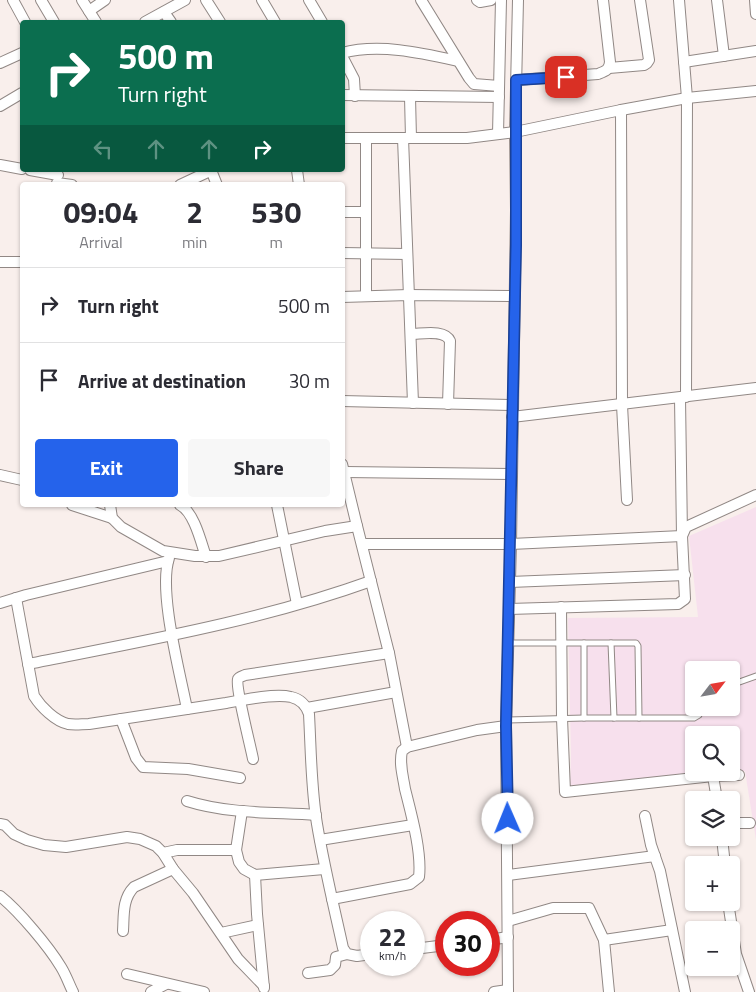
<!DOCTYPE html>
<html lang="en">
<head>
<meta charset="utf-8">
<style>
  :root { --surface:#fff; --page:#f7f7f7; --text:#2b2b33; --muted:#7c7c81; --line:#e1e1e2; --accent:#2563eb }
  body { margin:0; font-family:"Titillium Web",sans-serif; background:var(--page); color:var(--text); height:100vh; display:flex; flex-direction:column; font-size:19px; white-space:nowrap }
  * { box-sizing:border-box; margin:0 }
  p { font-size:16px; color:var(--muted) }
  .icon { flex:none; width:28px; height:28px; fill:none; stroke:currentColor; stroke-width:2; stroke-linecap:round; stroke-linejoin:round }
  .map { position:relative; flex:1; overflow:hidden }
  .sheet { position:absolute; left:20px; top:182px; width:325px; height:325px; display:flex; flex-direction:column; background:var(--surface); border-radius:5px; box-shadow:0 1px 4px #0004 }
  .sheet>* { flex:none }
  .guide { position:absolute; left:20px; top:20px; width:325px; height:152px; border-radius:5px; box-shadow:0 1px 4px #0004; background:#0b6e4f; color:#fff; overflow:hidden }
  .needle { width:32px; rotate:59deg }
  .tools { position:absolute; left:685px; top:661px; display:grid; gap:10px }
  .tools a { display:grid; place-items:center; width:55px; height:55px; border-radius:5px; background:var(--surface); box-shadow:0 1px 4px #0004; font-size:25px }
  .speed { position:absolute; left:360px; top:911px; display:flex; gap:10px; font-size:25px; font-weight:700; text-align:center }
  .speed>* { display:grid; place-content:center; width:65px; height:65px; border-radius:50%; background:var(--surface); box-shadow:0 1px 4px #0004; line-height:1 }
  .speed small { font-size:12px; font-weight:400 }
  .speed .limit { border:8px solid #d22; background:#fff; color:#111 }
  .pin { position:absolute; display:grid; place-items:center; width:42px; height:42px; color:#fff; margin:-21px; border-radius:10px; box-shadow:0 2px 8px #0006 }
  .me { position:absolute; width:55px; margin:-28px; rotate:359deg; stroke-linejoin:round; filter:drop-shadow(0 0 4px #0008) }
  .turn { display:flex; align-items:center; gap:18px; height:105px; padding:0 15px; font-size:22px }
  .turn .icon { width:65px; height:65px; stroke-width:2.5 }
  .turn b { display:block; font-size:35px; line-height:42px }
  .lanes { display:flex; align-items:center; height:48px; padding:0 15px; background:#0003; justify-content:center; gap:25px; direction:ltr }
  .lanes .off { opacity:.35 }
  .eta { display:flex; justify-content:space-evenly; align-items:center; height:85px; text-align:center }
  .eta b { font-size:30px; font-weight:700; line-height:35px }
  .action { display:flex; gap:10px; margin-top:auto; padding:10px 15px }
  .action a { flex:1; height:58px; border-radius:5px; background:var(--accent); color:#fff; font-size:20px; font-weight:700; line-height:58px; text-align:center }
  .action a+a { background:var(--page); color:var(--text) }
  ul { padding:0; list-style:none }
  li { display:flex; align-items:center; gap:15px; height:75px; padding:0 15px; border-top:1px solid var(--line) }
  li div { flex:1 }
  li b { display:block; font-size:19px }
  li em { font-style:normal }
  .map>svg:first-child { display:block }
</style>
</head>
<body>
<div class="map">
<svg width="756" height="992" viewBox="0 0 756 992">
  <rect width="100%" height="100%" fill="#f9efec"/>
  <!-- industrial -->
  <path fill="#f7e0ed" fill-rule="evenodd" d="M756 507V840L745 771 731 772V735H694V772L730 773 570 788 571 755 568 618 698 617 689 536ZM694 670H731V708H694Z"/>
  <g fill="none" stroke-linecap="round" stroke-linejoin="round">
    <!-- lane casing -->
    <g stroke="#918885" stroke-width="7">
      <g id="lane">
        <path d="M508 643H636L638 646 639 718"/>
        <path d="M584 643V718"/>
        <path d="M611 643 614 718"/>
        <path d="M731 685 756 676"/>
        <path d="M506 720 584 718H694L699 715 701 708"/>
      </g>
    </g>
    <!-- street casing -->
    <g stroke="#918885" stroke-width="12">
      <g id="street">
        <path d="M13 0 25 22"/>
        <path d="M41 0 54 22"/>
        <path d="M82 0 96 22"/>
        <path d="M206 0 220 22"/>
        <path d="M262 0 275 22"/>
        <path d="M309 0 322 22"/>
        <path d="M421 0 469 78 474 84 499 86"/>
        <path d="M477 0 480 2 491 0"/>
        <path d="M679 0 687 98 686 397"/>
        <path d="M717 0 724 56"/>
        <path d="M755 0 756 14"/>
        <path d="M89 11 105 0"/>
        <path d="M164 12 171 22"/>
        <path d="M145 22 185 0"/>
        <path d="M342 53C379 43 422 53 458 61"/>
        <path d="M342 56 354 79 355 96"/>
        <path d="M684 62 756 51"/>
        <path d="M0 63 22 53"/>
        <path d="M609 68 644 65 647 63 649 60 640 0"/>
        <path d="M517 80 598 74C606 71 609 70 610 62L603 0"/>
        <path d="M342 95 499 97"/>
        <path d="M410 97 411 138"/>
        <path d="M0 106 22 93"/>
        <path d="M621 110 622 405 627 500"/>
        <path d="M498 134 501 0"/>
        <path d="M342 138H467L515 132 621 110 687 98 756 91"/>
        <path d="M403 138 413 403"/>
        <path d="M0 165 22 169"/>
        <path d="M30 170 58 175"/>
        <path d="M211 170 217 185"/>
        <path d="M297 170 299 185"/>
        <path d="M57 183 72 185"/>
        <path d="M180 185 212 170"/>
        <path d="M342 212H366"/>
        <path d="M342 253 407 254"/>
        <path d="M0 262H22"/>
        <path d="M366 296V138"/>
        <path d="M342 297 409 295 515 296"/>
        <path d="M411 334C422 334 445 329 450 341L448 404"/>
        <path d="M342 401 513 405"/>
        <path d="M512 417 756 388"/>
        <path d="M342 464 357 526"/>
        <path d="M345 472 512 474"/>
        <path d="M0 475 22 480"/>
        <path d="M72 505 112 518"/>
        <path d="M110 505 112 518 121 527 163 551 195 556H219L325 531 357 526 389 653 407 747"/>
        <path d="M180 505C194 512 201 542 206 557"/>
        <path d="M277 505 297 604"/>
        <path d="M362 544H511L682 536 686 527 756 495"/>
        <path d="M169 558C158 591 180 673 187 709"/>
        <path d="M510 582 685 575"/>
        <path d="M16 598 34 696C41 707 55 721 68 724 75 725 82 724 89 724 134 717 180 710 226 703 242 700 275 693 291 697 300 699 306 705 309 714 311 751 311 788 317 824 324 866 334 907 343 948L347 954 357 956 371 954"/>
        <path d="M0 603 26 595 168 561"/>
        <path d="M561 607 562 718 565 792 713 776 739 775"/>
        <path d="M509 609 678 604 685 599 682 536 680 398"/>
        <path d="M28 664C143 641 260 621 371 581"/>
        <path d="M307 708 396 692"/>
        <path d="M121 719 136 758 143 767 188 769 240 778"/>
        <path d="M253 759C251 748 235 686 238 679 239 677 243 676 245 675L389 653"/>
        <path d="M713 776 717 800"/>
        <path d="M187 801C228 814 273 812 316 815"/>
        <path d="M242 811 236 850 239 862 244 869 255 875 324 869"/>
        <path d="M645 816 651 845 660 871 685 992"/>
        <path d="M731 823H750"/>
        <path d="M0 824 5 825 14 834 27 840 44 845 66 847 127 837 140 839 156 846 163 853 173 869 193 893 238 959 264 986"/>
        <path d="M722 838 725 865"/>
        <path d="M320 840 413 825"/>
        <path d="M163 853 177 850H236"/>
        <path d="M255 875 257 914 264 988"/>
        <path d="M508 875 655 856"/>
        <path d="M0 896C19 911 49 947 61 967 66 975 69 984 73 992"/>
        <path d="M332 899 410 884 419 877C422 852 411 813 405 789 403 776 399 764 402 751L407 747 477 730 506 726"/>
        <path d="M728 902 736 954 749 992"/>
        <path d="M508 921 553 908H589L604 940 609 992"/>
        <path d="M123 931C124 916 122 899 134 887L173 869"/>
        <path d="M221 933 258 925"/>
        <path d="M489 940 508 937"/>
        <path d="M604 940 672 930"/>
        <path d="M414 949 446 945"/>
        <path d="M308 973 330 970 335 965 336 957 347 954"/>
        <path d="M127 974 204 992"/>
        <path d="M151 992 166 984"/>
        <path d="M494 992 508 990"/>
        <path d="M508 992 506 726 511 544 516 210 515 132 518 0"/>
      </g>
    </g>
    <!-- lane -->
    <use href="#lane" stroke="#fff" stroke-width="5"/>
    <!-- street -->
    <use href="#street" stroke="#fff" stroke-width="10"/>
  </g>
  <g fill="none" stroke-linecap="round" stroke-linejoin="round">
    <!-- route casing -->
    <g stroke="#184099" stroke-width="12">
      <path id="route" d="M508 819 506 726 516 245V80L566 77"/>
    </g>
    <!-- route -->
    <use href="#route" stroke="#2563eb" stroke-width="9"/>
  </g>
</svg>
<div class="tools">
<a><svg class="needle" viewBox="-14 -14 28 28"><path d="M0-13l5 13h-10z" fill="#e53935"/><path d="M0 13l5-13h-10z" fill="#7c7c81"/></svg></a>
<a><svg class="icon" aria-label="search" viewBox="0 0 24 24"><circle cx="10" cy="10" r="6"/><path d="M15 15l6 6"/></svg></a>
<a><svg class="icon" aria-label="layers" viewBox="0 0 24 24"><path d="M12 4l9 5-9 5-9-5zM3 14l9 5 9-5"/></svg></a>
<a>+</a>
<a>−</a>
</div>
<div class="speed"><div>22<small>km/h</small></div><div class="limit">30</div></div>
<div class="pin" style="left:566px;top:77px;background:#d93025"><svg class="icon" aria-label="arrive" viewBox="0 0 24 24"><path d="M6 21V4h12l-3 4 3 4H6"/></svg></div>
<svg class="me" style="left:508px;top:819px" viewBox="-20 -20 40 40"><circle r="19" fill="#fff"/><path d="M0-13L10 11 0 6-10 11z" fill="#2563eb"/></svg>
<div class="guide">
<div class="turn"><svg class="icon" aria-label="right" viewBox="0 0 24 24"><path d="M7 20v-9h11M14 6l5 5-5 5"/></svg><div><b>500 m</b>Turn right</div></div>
<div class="lanes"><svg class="icon off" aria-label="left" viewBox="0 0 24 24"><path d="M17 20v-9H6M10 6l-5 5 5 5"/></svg><svg class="icon off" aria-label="ahead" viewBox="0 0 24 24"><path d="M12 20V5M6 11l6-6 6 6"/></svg><svg class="icon off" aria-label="ahead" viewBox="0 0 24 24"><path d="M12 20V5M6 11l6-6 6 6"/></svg><svg class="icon" aria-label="right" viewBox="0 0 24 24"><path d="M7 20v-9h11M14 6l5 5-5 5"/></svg></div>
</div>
<section class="sheet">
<div class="eta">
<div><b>09:04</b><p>Arrival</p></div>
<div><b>2</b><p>min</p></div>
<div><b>530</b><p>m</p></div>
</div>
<ul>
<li><svg class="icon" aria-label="right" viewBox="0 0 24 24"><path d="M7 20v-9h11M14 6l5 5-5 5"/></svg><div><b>Turn right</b></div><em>500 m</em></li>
<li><svg class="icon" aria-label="arrive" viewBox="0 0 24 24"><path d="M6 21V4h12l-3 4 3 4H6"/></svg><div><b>Arrive at destination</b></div><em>30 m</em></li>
</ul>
<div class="action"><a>Exit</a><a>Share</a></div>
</section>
</div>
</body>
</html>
